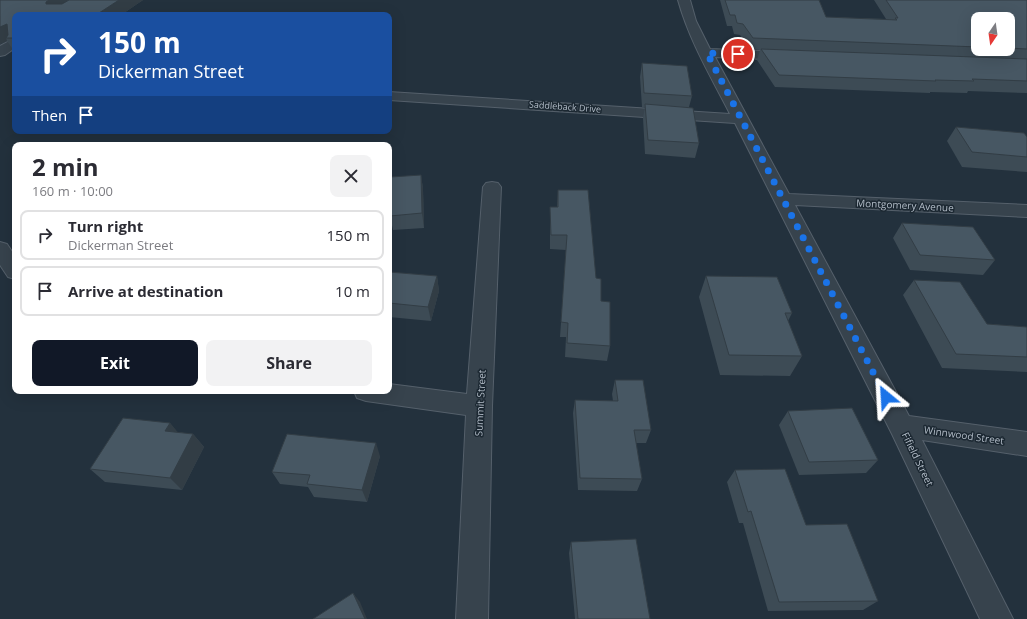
<!DOCTYPE html>
<html lang="en">
<head>
<meta charset="utf-8">
<style>
  :root { --surface:#fff; --page:#f2f2f3; --text:#2b2b33; --muted:#7c7c81; --line:#e1e1e2; --accent:#111827 }
  body { margin:0; font-family:"Open Sans",sans-serif; background:var(--page); color:var(--text); height:100vh; display:flex; flex-direction:column; font-size:15px; white-space:nowrap }
  * { box-sizing:border-box; margin:0 }
  p { font-size:13px; color:var(--muted) }
  .icon { flex:none; width:22px; height:22px; fill:none; stroke:currentColor; stroke-width:2; stroke-linecap:round; stroke-linejoin:round }
  .map { position:relative; flex:1; overflow:hidden }
  .drawer { position:absolute; left:12px; top:142px; width:380px; height:252px; display:flex; flex-direction:column; background:var(--surface); border-radius:8px; box-shadow:0 4px 16px #0002 }
  .drawer>* { flex:none }
  .guide { position:absolute; left:12px; top:12px; width:380px; height:122px; border-radius:8px; box-shadow:0 4px 16px #0002; background:#1a4fa0; color:#fff; overflow:hidden }
  .needle { width:26px; rotate:193deg }
  .fabs { position:absolute; left:971px; top:12px; display:grid; gap:8px }
  .fabs a { display:grid; place-items:center; width:44px; height:44px; border-radius:8px; background:var(--surface); box-shadow:0 4px 16px #0002; font-size:20px }
  .pin { position:absolute; display:grid; place-items:center; width:34px; height:34px; color:#fff; margin:-17px; border:2px solid #fff; border-radius:50%; box-shadow:0 1px 4px #0007 }
  .me { position:absolute; width:44px; margin:-22px; rotate:333deg; stroke-linejoin:round; filter:drop-shadow(0 0 3px #0008) }
  .turn { display:flex; align-items:center; gap:14px; height:84px; padding:0 20px; font-size:18px }
  .turn .icon { width:52px; height:52px; stroke-width:2.5 }
  .turn b { display:block; font-size:28px; line-height:34px }
  .then { display:flex; align-items:center; height:38px; padding:0 20px; background:#0003; gap:8px; font-size:15px }
  .round { display:grid; place-items:center; flex:none; width:42px; height:42px; border-radius:8px; background:var(--page) }
  .overview { display:flex; align-items:center; justify-content:space-between; height:68px; padding:0 20px }
  h1 { font-size:24px; font-weight:700; line-height:30px }
  .primary-button { display:flex; gap:8px; margin-top:auto; padding:8px 20px }
  .primary-button a { flex:1; height:46px; border-radius:8px; background:var(--accent); color:#fff; font-size:16px; font-weight:700; line-height:46px; text-align:center }
  .primary-button a+a { background:var(--page); color:var(--text) }
  ul { padding:0; list-style:none }
  li { display:flex; align-items:center; gap:12px; height:50px; margin:0 8px 6px; padding:0 12px; border:2px solid var(--line); border-radius:8px }
  li div { flex:1 }
  li b { display:block; font-size:15px }
  li em { font-style:normal }
  .map>svg:first-child { display:block }
</style>
</head>
<body>
<div class="map">
<svg width="1027" height="619" viewBox="0 0 1027 619">
  <rect width="100%" height="100%" fill="#23313d"/>
  <g fill="none" stroke-linecap="round" stroke-linejoin="round">
    <!-- minor casing -->
    <g stroke="#55606b" stroke-width="2">
      <g id="minor">
        <path d="M678 0H690L696 21 710 49 788 52 793 53 795 56 793 59 788 60 715 57 789 194 1027 205V217L795 205 909 416 1027 432V456L922 440 1013 619H980L892 434 735 123 389 100V92L730 114C711 77 689 40 678 0Z"/>
        <path d="M15 38V48L5 55 0 56V46Z"/>
        <path d="M492 182 498 183 501 187 492 406 488 619H456L466 415 366 401 357 398 354 391H389V384L467 394 483 187 486 183Z"/>
        <path d="M0 242 7 244 15 256V279L8 277 0 265Z"/>
      </g>
    </g>
    <!-- minor -->
    <use href="#minor" fill="#37434d" fill-rule="evenodd"/>
  </g>
  <!-- wall -->
  <g fill="#3d4b55" fill-rule="evenodd">
    <path d="M0 0H143L121 15H15V51H14L7 41 0 44Z"/>
    <path d="M720 0H819L826 17 886 19 874 0H1027V93L968 91 967 93 930 92V93L775 87 757 60 760 50 750 49 740 35 734 34 732 26H727ZM978 19H1008V49H978Z"/>
    <path d="M642 63 692 96 689 107 699 143 695 158 645 154 643 118 645 107H642L640 77Z"/>
    <path d="M956 127 1027 137V172L962 167 947 141Z"/>
    <path d="M421 175 423 189 424 228 393 230 390 216Z"/>
    <path d="M558 190 596 278 610 346 607 361 565 357 566 337H560L566 250 550 249V207H557Z"/>
    <path d="M902 223 995 260 983 275 910 270 893 238Z"/>
    <path d="M389 272 437 276 439 291 431 321 389 317Z"/>
    <path d="M706 276 792 313 788 321 802 356 790 376 720 375 699 297Z"/>
    <path d="M914 280 987 324 1027 327V372L942 368 903 295Z"/>
    <path d="M615 380 651 430 646 443H636L642 479 637 491 578 490 573 413 575 400 613 401 612 394Z"/>
    <path d="M788 411 878 460 866 473 799 475 779 425Z"/>
    <path d="M170 423 177 432 193 434 204 447 182 490 105 482 90 469Z"/>
    <path d="M380 456 367 502 314 497 308 487 280 484 272 472Z"/>
    <path d="M735 470 806 525 878 601 863 610 768 611 743 523H739L727 482Z"/>
    <path d="M571 542 650 619H575L569 553Z"/>
  </g>
  <!-- shaded-wall -->
  <g fill="#323d45">
    <path d="M49 0H74L53 14 46 4V2Z"/>
    <path d="M119 0H143L121 15H96Z"/>
    <path d="M7 24 15 36 6 38 7 41 0 44V27Z"/>
    <path d="M421 175 423 189 424 228 422 213Z"/>
    <path d="M437 276 439 291 431 321 428 307Z"/>
    <path d="M170 423 181 436 165 431Z"/>
    <path d="M193 434 204 447 182 490 170 478Z"/>
    <path d="M376 443 380 456 367 502 362 490Z"/>
    <path d="M353 593 360 602 367 619H365Z"/>
  </g>
  <!-- building -->
  <g fill="#475763" stroke="#323d45">
    <path d="M0 0H49L46 2V4H62L69 0H119L96 15H15V38H6L8 35 7 24 0 27Z"/>
    <path d="M725 0H819L826 17 897 20 895 18H898L886 0H1027V49L1008 48V19H978V47L753 38 743 24 737 23 735 15H730Z"/>
    <path d="M761 49 1027 59V81L972 79 974 81 935 80 936 81 779 75Z"/>
    <path d="M642 63 687 66 692 96 644 93Z"/>
    <path d="M645 104 693 108 699 143 648 140Z"/>
    <path d="M956 127 1024 133 1027 137V157L972 152Z"/>
    <path d="M421 175 422 213 390 216 391 177Z"/>
    <path d="M558 190H588L596 278 601 279V301L610 302V346L567 343 568 323 561 322 567 235H551L550 207H558Z"/>
    <path d="M902 223 973 227 995 260 920 255Z"/>
    <path d="M389 272 437 276 428 307 389 303Z"/>
    <path d="M706 276 777 277 792 313H785L802 356 729 355Z"/>
    <path d="M914 280 960 282 987 324 1027 327V357L956 354Z"/>
    <path d="M615 380H643L651 430H634L642 479 580 478 575 400 618 401Z"/>
    <path d="M852 408 878 460 809 462 788 411Z"/>
    <path d="M123 418 170 423 165 431 193 434 170 478 90 469Z"/>
    <path d="M287 434 376 443 362 490 307 484 310 475 272 472Z"/>
    <path d="M785 469 806 525 847 524 878 601 779 602 751 511 748 512 735 470Z"/>
    <path d="M636 539 650 619H578L571 542Z"/>
    <path d="M353 593 365 619H313Z"/>
  </g>
  <g fill="none" stroke-linecap="round" stroke-linejoin="round">
    <!-- route -->
    <path stroke="#1a73e8" stroke-width="7" stroke-dasharray="0 12.6" d="M738 54 707 53 886 397"/>
  </g>
  <g text-anchor="middle" stroke-width="3" stroke-linejoin="round" paint-order="stroke">
    <!-- far-street labels -->
    <g font-size="9" fill="#b3bdc8" stroke="#1c2832">
      <text transform="translate(565 107) rotate(4)" y="3">Saddleback Drive</text>
    </g>
    <!-- street labels -->
    <g font-size="10" fill="#b3bdc8" stroke="#1c2832">
      <text transform="translate(905 205) rotate(3)" y="4">Montgomery Avenue</text>
      <text transform="translate(480 403) rotate(-87)" y="4">Summit Street</text>
      <text transform="translate(964 435) rotate(8)" y="4">Winnwood Street</text>
      <text transform="translate(918 459) rotate(64)" y="4">Fifield Street</text>
    </g>
  </g>
</svg>
<div class="fabs">
<a><svg class="needle" viewBox="-14 -14 28 28"><path d="M0-13l5 13h-10z" fill="#e53935"/><path d="M0 13l5-13h-10z" fill="#7c7c81"/></svg></a>
</div>
<div class="pin" style="left:738px;top:54px;background:#d93025"><svg class="icon" aria-label="arrive" viewBox="0 0 24 24"><path d="M6 21V4h12l-3 4 3 4H6"/></svg></div>
<svg class="me" style="left:886px;top:397px" viewBox="-20 -20 40 40"><path d="M0-17L14 15 0 8-14 15z" fill="#1a73e8" stroke="#fff" stroke-width="4"/></svg>
<div class="guide">
<div class="turn"><svg class="icon" aria-label="right" viewBox="0 0 24 24"><path d="M7 20v-9h11M14 6l5 5-5 5"/></svg><div><b>150 m</b>Dickerman Street</div></div>
<div class="then">Then<svg class="icon" aria-label="arrive" viewBox="0 0 24 24"><path d="M6 21V4h12l-3 4 3 4H6"/></svg></div>
</div>
<section class="drawer">
<div class="overview"><div><h1>2 min</h1><p>160 m · 10:00</p></div><a class="round"><svg class="icon" aria-label="close" viewBox="0 0 24 24"><path d="M6 6l12 12M18 6L6 18"/></svg></a></div>
<ul>
<li><svg class="icon" aria-label="right" viewBox="0 0 24 24"><path d="M7 20v-9h11M14 6l5 5-5 5"/></svg><div><b>Turn right</b><p>Dickerman Street</p></div><em>150 m</em></li>
<li><svg class="icon" aria-label="arrive" viewBox="0 0 24 24"><path d="M6 21V4h12l-3 4 3 4H6"/></svg><div><b>Arrive at destination</b></div><em>10 m</em></li>
</ul>
<div class="primary-button"><a>Exit</a><a>Share</a></div>
</section>
</div>
</body>
</html>
